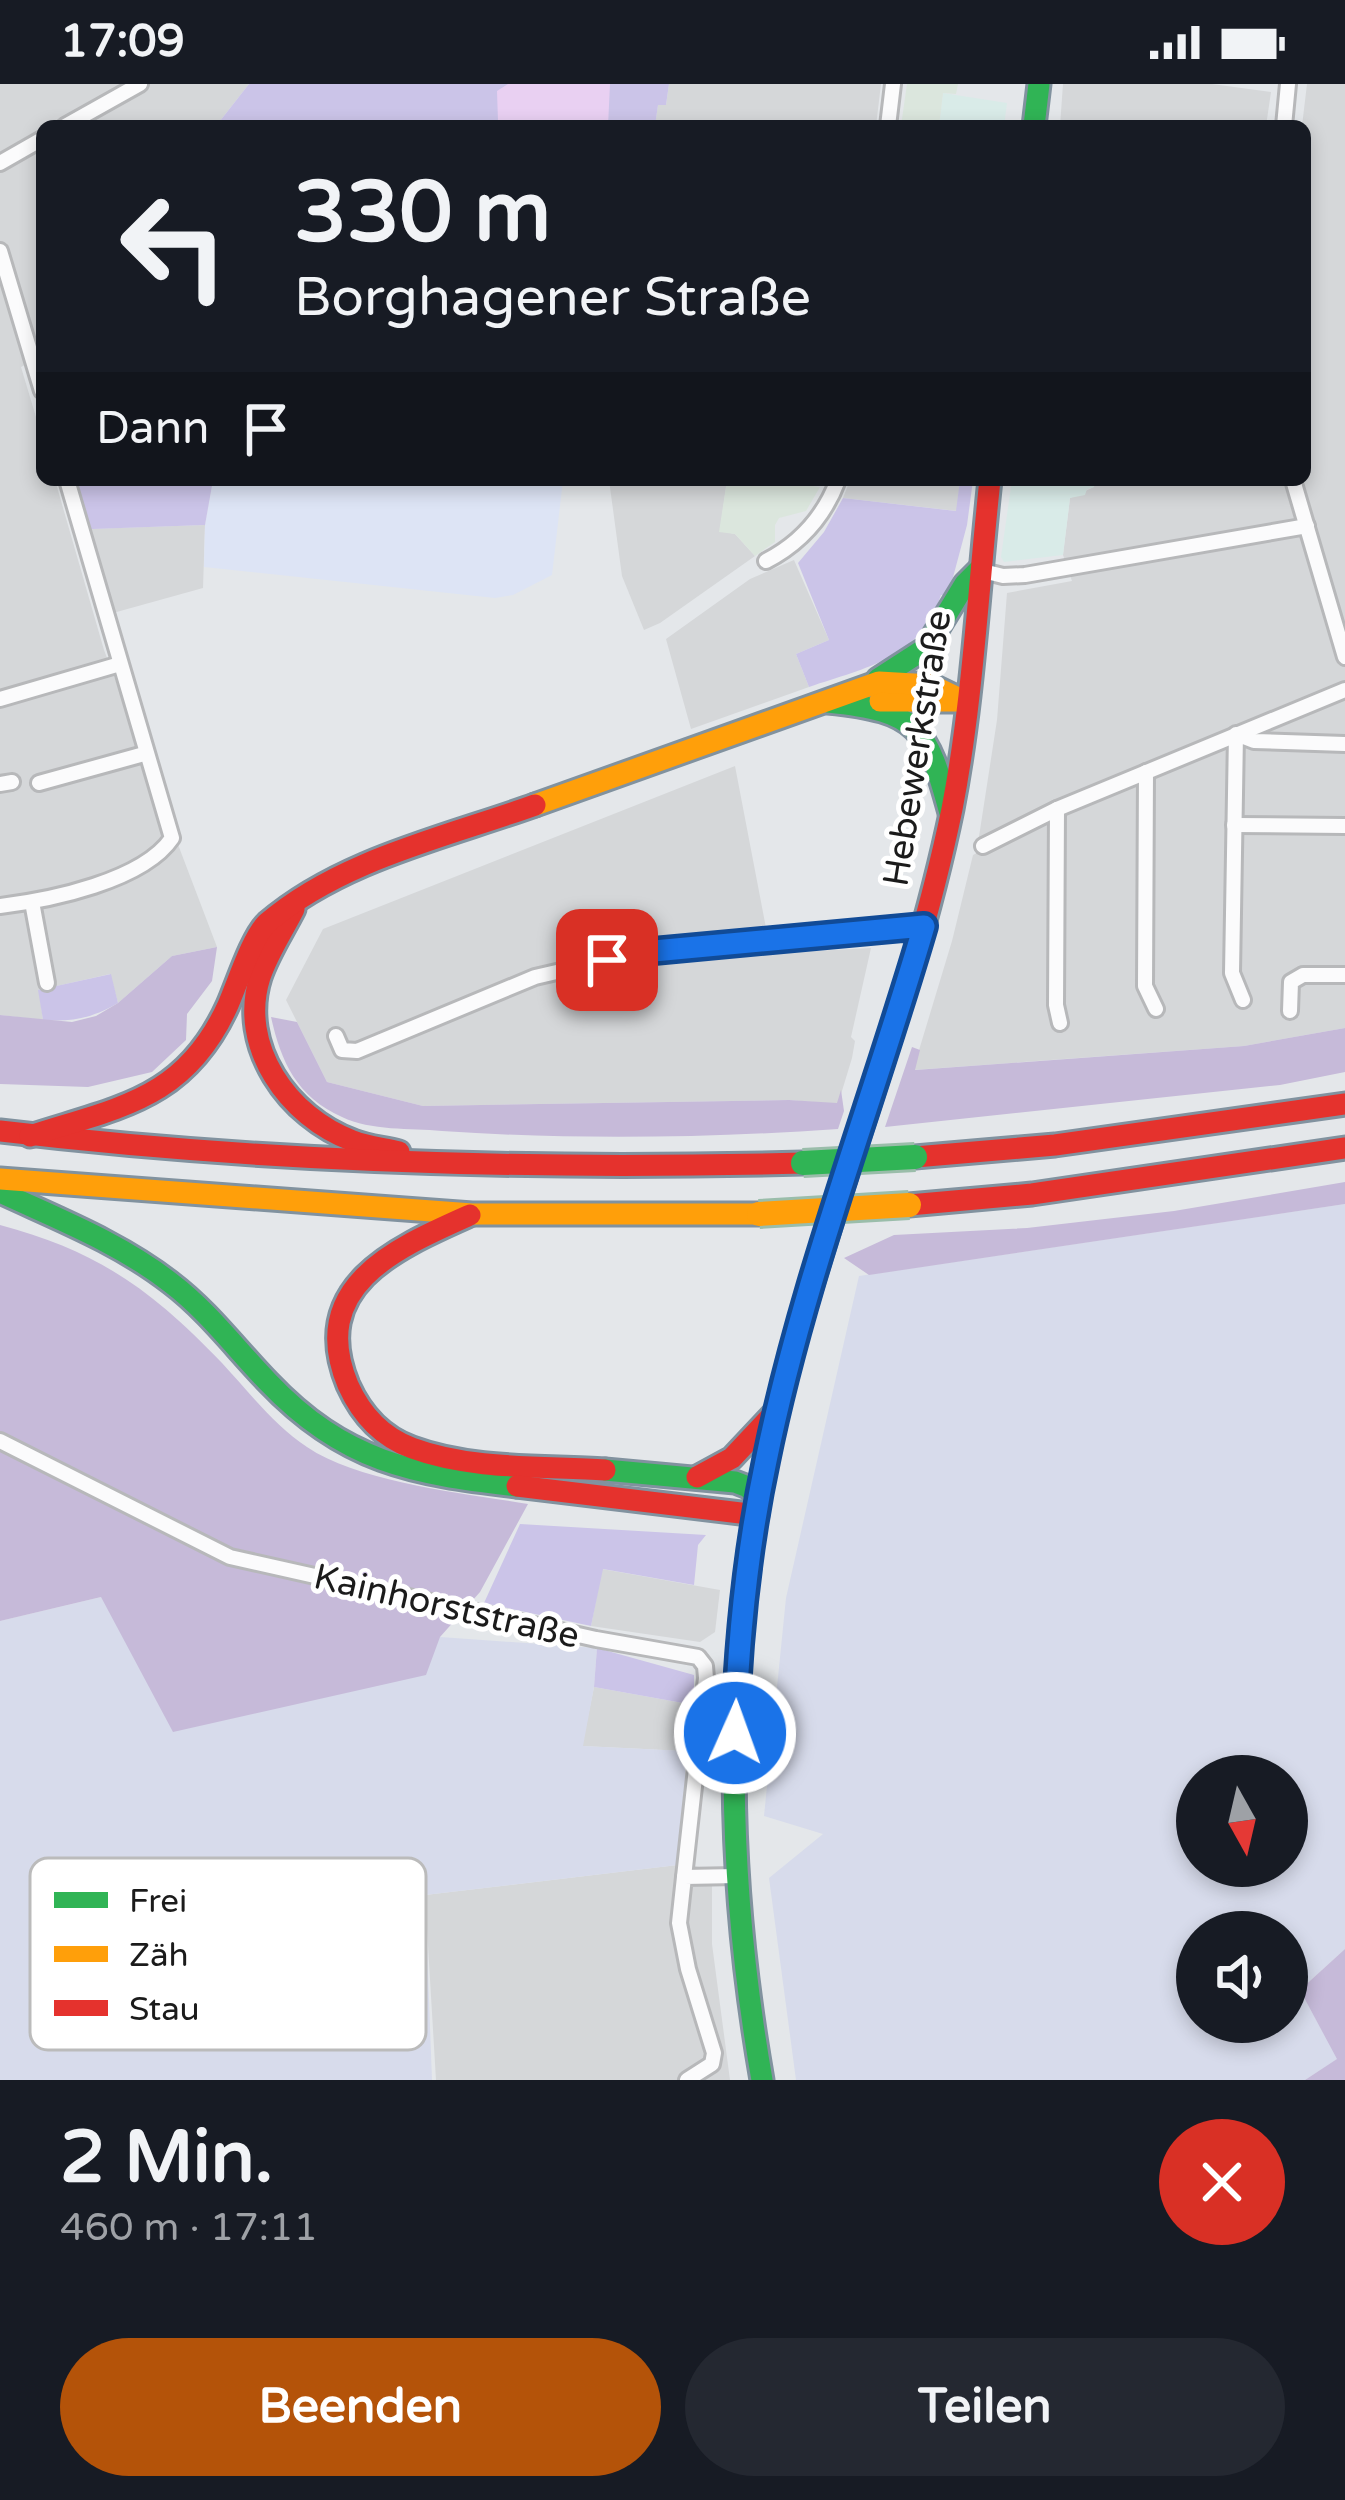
<!DOCTYPE html>
<html lang="de">
<head>
<meta charset="utf-8">
<style>
  :root { --surface:#171b24; --page:#242831; --text:#f1f3f6; --muted:#9ea1a6; --accent:#b45309 }
  body { margin:0; font-family:"Varela Round",sans-serif; background:var(--page); color:var(--text); height:100vh; display:flex; flex-direction:column; font-size:45px; white-space:nowrap }
  * { box-sizing:border-box; margin:0 }
  p { font-size:39px; color:var(--muted) }
  .icon { flex:none; width:66px; height:66px; fill:none; stroke:currentColor; stroke-width:2; stroke-linecap:round; stroke-linejoin:round }
  .map { position:relative; height:1996px; overflow:hidden }
  .panel { display:flex; flex-direction:column; background:var(--surface); flex:1 }
  .panel>* { flex:none }
  .banner { position:absolute; left:36px; top:36px; width:1275px; height:366px; border-radius:18px; box-shadow:0 6px 18px #0003; background:#171b24; color:var(--text); overflow:hidden }
  .needle { width:78px; rotate:172deg }
  .buttons { position:absolute; left:1176px; top:1671px; display:grid; gap:24px }
  .buttons a { display:grid; place-items:center; width:132px; height:132px; border-radius:50%; background:var(--surface); box-shadow:0 6px 18px #0003; font-size:60px }
  .pin { position:absolute; display:grid; place-items:center; width:102px; height:102px; color:#fff; margin:-51px; border-radius:24px; box-shadow:0 6px 18px #0006 }
  .me { position:absolute; width:132px; margin:-66px; rotate:2deg; stroke-linejoin:round; filter:drop-shadow(0 0 9px #0008) }
  .turn { display:flex; align-items:center; gap:42px; height:252px; padding:0 60px; font-size:54px }
  .turn .icon { width:156px; height:156px; stroke-width:2.5 }
  .turn b { display:block; font-size:84px; line-height:102px }
  .then { display:flex; align-items:center; height:114px; padding:0 60px; background:#0003; gap:24px; font-size:45px }
  .round { display:grid; place-items:center; flex:none; width:126px; height:126px; border-radius:63px; background:var(--page) }
  .head { display:flex; align-items:center; justify-content:space-between; height:204px; padding:0 60px }
  h1 { font-size:72px; font-weight:800; line-height:90px }
  .action { display:flex; gap:24px; margin-top:auto; padding:24px 60px }
  .action a { flex:1; height:138px; border-radius:72px; background:var(--accent); color:#fff; font-size:48px; font-weight:800; line-height:138px; text-align:center }
  .action a+a { background:var(--page); color:var(--text) }
  .status { display:flex; justify-content:space-between; align-items:center; height:84px; padding:0 60px; background:var(--surface); direction:ltr }
  .status svg { height:33px; fill:currentColor }
  .map>svg:first-child { display:block }
</style>
</head>
<body>
<div class="status"><b>17:09</b><svg viewBox="0 0 49 12"><path d="M0 12V9h3v3zM5 12V6h3v6zM10 12V3h3v9zM15 12V0h3v12zM26 1h20v11H26zM47 4h2v5h-2z"/></svg></div>
<div class="map">
<svg width="1345" height="1996" viewBox="0 0 1345 1996">
  <rect width="100%" height="100%" fill="#e4e7ea"/>
  <!-- residential -->
  <g fill="#d5d7d9">
    <path d="M0 0H249L216 42H42V272L21 283 42 353V396H55L104 566 217 863 172 872 118 919 110 890 39 906 43 936 0 931Z"/>
    <path d="M669 0H881L876 42H655L658 20 666 21Z"/>
    <path d="M1063 0H1212L1271 8 1266 42H1060Z"/>
    <path d="M1307 0H1345V944L1244 962 913 986 952 857 973 771 986 764 978 759 997 636 1007 509 1072 497 1063 471 1070 414 1094 403 1095 396H1305V42H1302Z"/>
    <path d="M609 396H727L720 447 735 450 755 472 660 539 644 546 622 492Z"/>
    <path d="M850 396H960L957 427 843 414Z"/>
    <path d="M205 441 203 504 113 529 88 445Z"/>
    <path d="M794 476 829 556 796 570 809 603 691 645 666 555 750 495Z"/>
    <path d="M735 682 766 844 723 849 722 872 871 864 851 953 855 957 852 974 838 1020 789 1016 423 1022 327 998 286 916 323 845Z"/>
    <path d="M602 1485 720 1506 715 1548 700 1558 591 1542Z"/>
    <path d="M594 1603 694 1621 685 1667 582 1662Z"/>
    <path d="M686 1780 712 1786V1860L730 1996H436L425 1811Z"/>
  </g>
  <!-- commercial -->
  <g fill="#d9ebe8">
    <path d="M943 9 1007 19 1004 42H939Z"/>
    <path d="M1012 396H1095L1094 403 1087 405 1085 411 1070 414 1063 471 1004 478 1001 473Z"/>
  </g>
  <!-- industrial -->
  <g fill="#dbe6dd">
    <path d="M907 0H958L956 10 943 9 939 42H901Z"/>
    <path d="M727 396H767L820 403 806 427 779 434 775 441V458L755 472 735 450 719 448Z"/>
  </g>
  <!-- education -->
  <path fill="#dde4f5" d="M213 396H563L552 491 513 511 495 514 204 483 205 441Z"/>
  <!-- farmland -->
  <g fill="#d7dbeb" fill-rule="evenodd">
    <path d="M1345 1120V1865L1300 1906 1338 1975 1305 1996H796L769 1794 823 1750 764 1732 786 1514 859 1192ZM1197 1692H1287V1782H1197ZM1197 1848H1287V1938H1197Z"/>
    <path d="M101 1513 440 1553 597 1564 594 1603 583 1662 685 1667 686 1780 425 1811 432 1996H0V1537Z"/>
  </g>
  <!-- grass -->
  <g fill="#cbc4e8">
    <path d="M249 0H669L666 21H658L655 42H216Z"/>
    <path d="M74 396H213L205 441 93 445H88Z"/>
    <path d="M960 396H973L967 441 948 512 941 511C920 575 867 583 809 603L796 570 829 556 798 479 824 448 843 414 956 427Z"/>
    <path d="M111 890 118 919C92 934 73 938 43 936L38 906Z"/>
    <path d="M520 1440 706 1451 698 1461 694 1501 603 1485 591 1542 484 1519Z"/>
    <path d="M597 1564 694 1591V1621L594 1603Z"/>
  </g>
  <!-- forest -->
  <g fill="#c6bad9">
    <path d="M217 863 212 897 187 930 186 956 152 988 88 1003 0 1000V931L72 938 96 932 118 919 172 872Z"/>
    <path d="M271 933 297 938 327 998 423 1022 789 1016 837 1019 841 1006 844 1027 838 1045C706 1054 573 1056 442 1047 410 1044 371 1047 342 1033 297 1013 281 978 271 933Z"/>
    <path d="M1345 944V988L1280 1001 885 1043 912 963 920 966 915 986 1244 962Z"/>
    <path d="M1345 1098V1120L869 1191 844 1174 894 1151 1027 1144 1174 1127Z"/>
    <path d="M0 1141C98 1167 152 1206 222 1279 248 1307 275 1342 307 1363 360 1399 464 1409 528 1420L480 1508 440 1553 426 1591 173 1648 101 1513 0 1537Z"/>
    <path d="M1345 1865V1996H1305L1337 1975 1300 1906Z"/>
  </g>
  <!-- park -->
  <path fill="#e9d0f2" d="M508 0H610L608 42H509L498 37 497 7Z"/>
  <g fill="none" stroke-linecap="round" stroke-linejoin="round">
    <!-- street casing -->
    <g stroke="#b7b8ba" stroke-width="20">
      <g id="street">
        <path d="M65 42 140 0"/>
        <path d="M888 42 893 0"/>
        <path d="M1284 42 1288 0"/>
        <path d="M0 79 42 55"/>
        <path d="M0 167 42 307"/>
        <path d="M1293 396 1345 573"/>
        <path d="M766 477C801 459 824 433 838 396"/>
        <path d="M979 486 1003 492 1025 491 1307 442"/>
        <path d="M0 615 120 580"/>
        <path d="M1146 688 1145 902 1156 925"/>
        <path d="M39 699 144 670"/>
        <path d="M0 700 12 698"/>
        <path d="M1057 725 1056 921 1060 939"/>
        <path d="M1234 741 1345 742"/>
        <path d="M983 762 1057 725 1345 606"/>
        <path d="M32 818 47 899"/>
        <path d="M0 822C50 816 143 797 172 754L67 396"/>
        <path d="M1243 916 1232 889 1236 650 1254 657 1345 660"/>
        <path d="M1290 927 1291 898 1303 891H1345"/>
        <path d="M336 952 342 966 357 967 535 893 643 868 924 841"/>
        <path d="M0 1357 230 1473 596 1555 698 1573 705 1582 706 1594 684 1793"/>
        <path d="M687 1996 712 1980 714 1969 688 1885 679 1839 684 1793 737 1792"/>
      </g>
    </g>
    <!-- fast casing -->
    <g stroke="#81929f" stroke-width="27">
      <g id="fast">
        <path d="M1034 42 1039 0"/>
        <path d="M878 595 926 564 965 500 979 486"/>
        <path d="M828 618C919 627 927 644 950 729"/>
        <path d="M0 1108C58 1135 120 1159 171 1199 208 1227 236 1265 268 1298 344 1378 412 1390 517 1402"/>
        <path d="M605 1386 735 1398 748 1403 759 1414"/>
        <path d="M762 1996C728 1802 723 1608 758 1413 777 1305 812 1200 845 1095"/>
      </g>
    </g>
    <!-- slow casing -->
    <g stroke="#81929f" stroke-width="27">
      <g id="slow">
        <path d="M880 617H964"/>
        <path d="M535 721 879 598 931 601 964 617"/>
        <path d="M0 1095 472 1130H759"/>
      </g>
    </g>
    <!-- jam casing -->
    <g stroke="#81929f" stroke-width="27">
      <g id="jam">
        <path d="M294 825C283 847 268 869 260 893 238 962 288 1033 353 1057 368 1063 384 1064 399 1068"/>
        <path d="M0 1047C267 1079 534 1086 803 1079"/>
        <path d="M30 1052C119 1023 185 1016 228 921 237 901 252 853 267 839 340 776 446 753 535 721"/>
        <path d="M915 1073 1055 1061 1345 1020"/>
        <path d="M845 1095C884 973 926 851 952 725 973 617 978 505 990 396"/>
        <path d="M909 1121 1032 1110 1345 1064"/>
        <path d="M470 1131C396 1164 307 1202 348 1301 361 1330 382 1353 412 1364 471 1386 543 1382 605 1386"/>
        <path d="M697 1393 732 1374 777 1326"/>
        <path d="M517 1402 757 1431"/>
      </g>
    </g>
    <!-- street -->
    <use href="#street" stroke="#fbfbfc" stroke-width="14"/>
    <!-- fast -->
    <use href="#fast" stroke="#30b455" stroke-width="21"/>
    <!-- slow -->
    <use href="#slow" stroke="#ff9f0a" stroke-width="21"/>
    <!-- jam -->
    <use href="#jam" stroke="#e5322d" stroke-width="21"/>
    <!-- fast-bridge casing -->
    <g stroke="#9abdaa" stroke-width="30" stroke-linecap="butt">
      <path id="fast-bridge" d="M803 1079 915 1073"/>
    </g>
    <!-- slow-bridge casing -->
    <g stroke="#9abdaa" stroke-width="30" stroke-linecap="butt">
      <path id="slow-bridge" d="M759 1130 909 1121"/>
    </g>
    <!-- fast-bridge -->
    <use href="#fast-bridge" stroke="#30b455" stroke-width="24"/>
    <!-- slow-bridge -->
    <use href="#slow-bridge" stroke="#ff9f0a" stroke-width="24"/>
  </g>
  <g fill="none" stroke-linecap="round" stroke-linejoin="round">
    <!-- route casing -->
    <g stroke="#114b97" stroke-width="30">
      <path id="route" d="M607 876 643 868 924 842C872 1020 803 1195 766 1377 747 1466 738 1558 735 1649"/>
    </g>
    <!-- route -->
    <use href="#route" stroke="#1a73e8" stroke-width="21"/>
  </g>
  <g text-anchor="middle" stroke-width="10" stroke-linejoin="round" paint-order="stroke">
    <!-- street labels -->
    <g font-size="36" fill="#1b1b1b" stroke="#fff">
      <text transform="translate(916 664) rotate(-81)" y="13">Hebewerkstraße</text>
      <text transform="translate(447 1521) rotate(13)" y="13">Kainhorststraße</text>
    </g>
  </g>
  <!-- legend -->
  <rect x="30" y="1774" width="396" height="192" rx="18" fill="#fff" stroke="#bbb" stroke-width="3"/>
  <rect x="54" y="1808" width="54" height="16" fill="#30b455"/>
  <rect x="54" y="1862" width="54" height="16" fill="#ff9f0a"/>
  <rect x="54" y="1916" width="54" height="16" fill="#e5322d"/>
  <g font-size="33" fill="#1b1b1b">
    <text x="129" y="1828">Frei</text>
    <text x="129" y="1882">Zäh</text>
    <text x="129" y="1936">Stau</text>
  </g>
</svg>
<div class="buttons">
<a><svg class="needle" viewBox="-14 -14 28 28"><path d="M0-13l5 13h-10z" fill="#e53935"/><path d="M0 13l5-13h-10z" fill="#9ea1a6"/></svg></a>
<a><svg class="icon" aria-label="sound" viewBox="0 0 24 24"><path d="M4 9h4l5-4v14l-5-4H4zM17 9q2 3 0 6"/></svg></a>
</div>
<div class="pin" style="left:607px;top:876px;background:#d93025"><svg class="icon" aria-label="arrive" viewBox="0 0 24 24"><path d="M6 21V4h12l-3 4 3 4H6"/></svg></div>
<svg class="me" style="left:735px;top:1649px" viewBox="-20 -20 40 40"><circle r="17" fill="#1a73e8" stroke="#fff" stroke-width="3"/><path d="M0-11L8 9 0 5-8 9z" fill="#fff"/></svg>
<div class="banner">
<div class="turn"><svg class="icon" aria-label="left" viewBox="0 0 24 24"><path d="M17 20v-9H6M10 6l-5 5 5 5"/></svg><div><b>330 m</b>Borghagener Straße</div></div>
<div class="then">Dann<svg class="icon" aria-label="arrive" viewBox="0 0 24 24"><path d="M6 21V4h12l-3 4 3 4H6"/></svg></div>
</div>
</div>
<section class="panel">
<div class="head"><div><h1>2 Min.</h1><p>460 m · 17:11</p></div><a class="round" style="background:#d93025;color:#fff"><svg class="icon" aria-label="close" viewBox="0 0 24 24"><path d="M6 6l12 12M18 6L6 18"/></svg></a></div>
<div class="action"><a>Beenden</a><a>Teilen</a></div>
</section>
</body>
</html>
